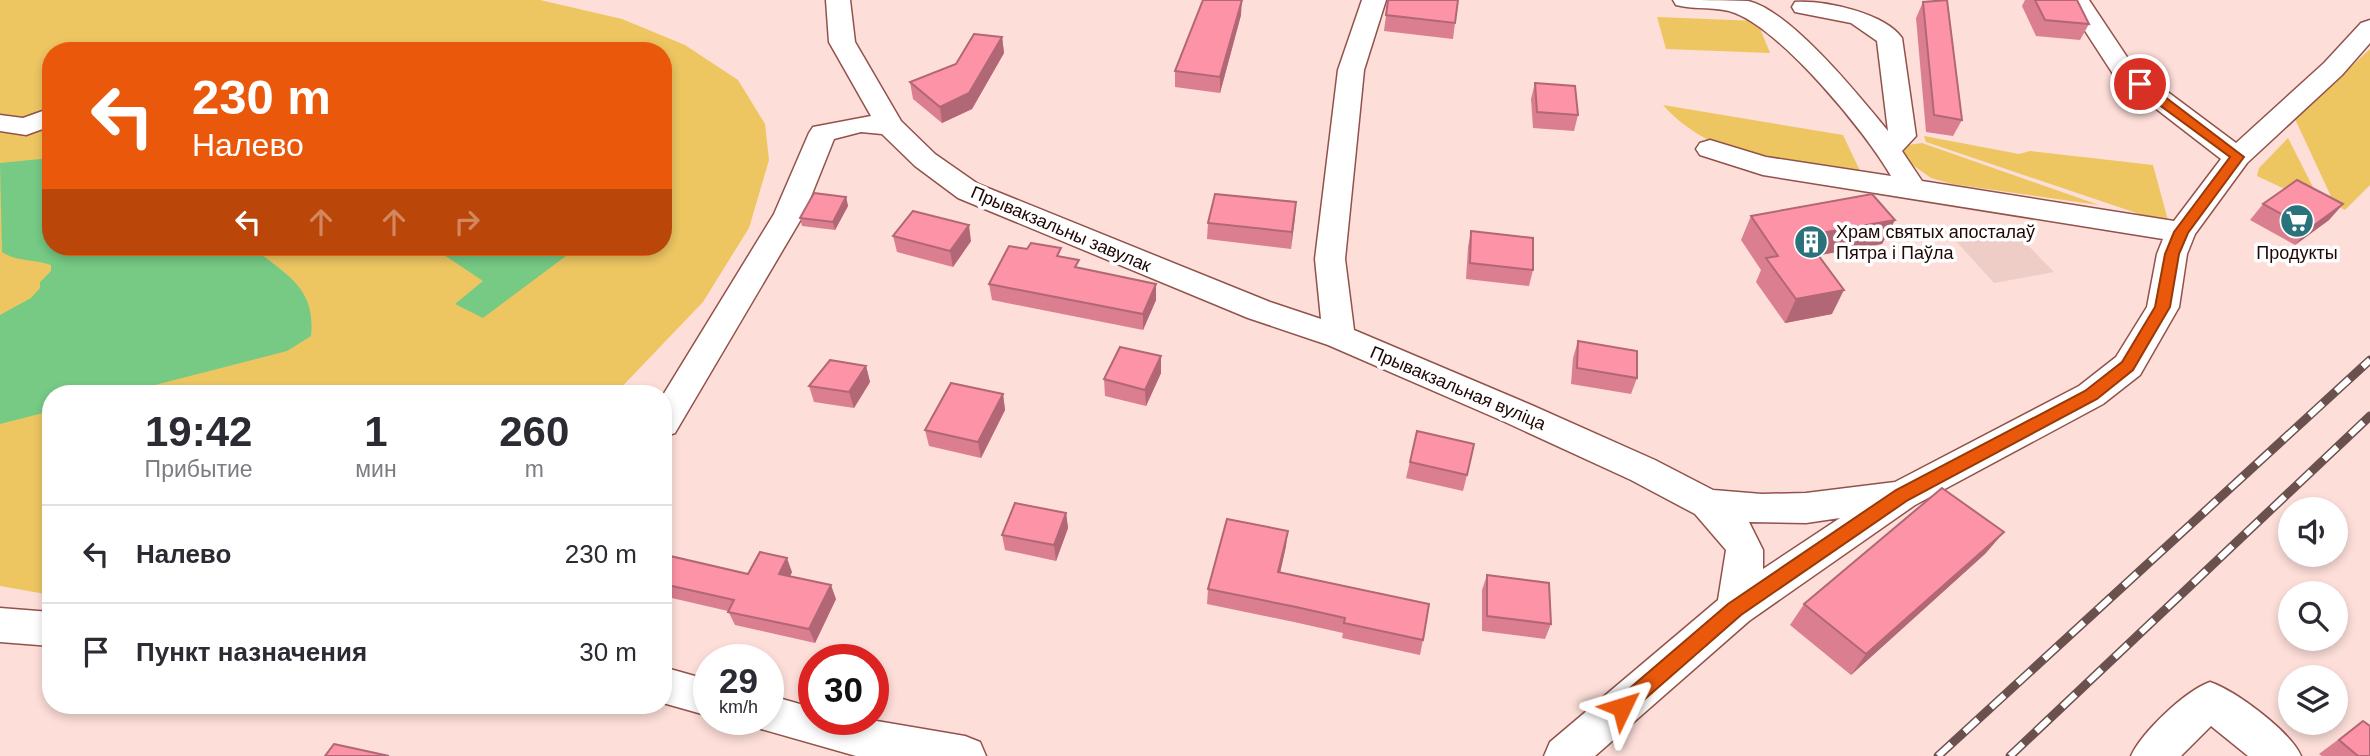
<!DOCTYPE html>
<html lang="ru">
<head>
<meta charset="utf-8">
<style>
  :root { --surface:#fff; --page:#f2f2f3; --text:#2b2b33; --muted:#7c7c81; --line:#e1e1e2 }
  body { margin:0; font-family:Arial,sans-serif; background:var(--page); color:var(--text); height:100vh; display:flex; flex-direction:column; font-size:26px; white-space:nowrap }
  * { box-sizing:border-box; margin:0 }
  p { font-size:23px; color:var(--muted) }
  .icon { flex:none; width:38px; height:38px; fill:none; stroke:currentColor; stroke-width:2; stroke-linecap:round; stroke-linejoin:round }
  .map { position:relative; flex:1; overflow:hidden }
  .details { position:absolute; left:42px; top:385px; width:630px; height:329px; display:flex; flex-direction:column; background:var(--surface); border-radius:28px; box-shadow:0 4px 10px #0003 }
  .details>* { flex:none }
  .guide { position:absolute; left:42px; top:42px; width:630px; height:214px; border-radius:28px; box-shadow:0 4px 10px #0003; background:#ea580c; color:#fff; overflow:hidden }
  .fabs { position:absolute; left:2278px; top:497px; display:grid; gap:14px }
  .fabs a { display:grid; place-items:center; width:70px; height:70px; border-radius:50%; background:var(--surface); box-shadow:0 4px 10px #0003; font-size:35px }
  .speed { position:absolute; left:693px; top:644px; display:flex; gap:14px; font-size:35px; font-weight:700; text-align:center }
  .speed>* { display:grid; place-content:center; width:91px; height:91px; border-radius:50%; background:var(--surface); box-shadow:0 4px 10px #0003; line-height:1 }
  .speed small { font-size:18px; font-weight:400 }
  .speed .limit { border:10px solid #d22; background:#fff; color:#111 }
  .pin { position:absolute; display:grid; place-items:center; width:60px; height:60px; color:#fff; margin:-30px; border:4px solid #fff; border-radius:50%; box-shadow:0 2px 7px #0007 }
  .me { position:absolute; width:77px; margin:-38px; rotate:49deg; stroke-linejoin:round; filter:drop-shadow(0 0 5px #0008) }
  .turn { display:flex; align-items:center; gap:24px; height:147px; padding:0 35px; font-size:32px }
  .turn .icon { width:91px; height:91px; stroke-width:2.5 }
  .turn b { display:block; font-size:49px; line-height:60px }
  .lanes { display:flex; align-items:center; height:66px; padding:0 35px; background:#0003; justify-content:center; gap:35px; direction:ltr }
  .lanes .off { opacity:.35 }
  .eta { display:flex; justify-content:space-evenly; align-items:center; height:119px; text-align:center }
  .eta b { font-size:42px; font-weight:600; line-height:49px }
  ul { padding:0; list-style:none }
  li { display:flex; align-items:center; gap:21px; height:98px; padding:0 35px; border-top:2px solid var(--line) }
  li div { flex:1 }
  li b { display:block; font-size:26px }
  li em { font-style:normal }
  .map>svg:first-child { display:block }
</style>
</head>
<body>
<div class="map">
<svg width="2370" height="756" viewBox="0 0 2370 756">
  <rect width="100%" height="100%" fill="#fdded9"/>
  <!-- built -->
  <path fill="#eecdc7" d="M2012 229 2054 272 1994 283 1954 239Z"/>
  <!-- green -->
  <g fill="#edc662" fill-rule="evenodd">
    <path d="M0 0H540L622 19 685 45 738 80 765 124 769 160 749 228 703 302 615 394H51V595L0 586ZM51 51H663V247H51Z"/>
    <path d="M1657 17 1757 21 1770 53 1666 49Z"/>
    <path d="M2370 49V185L2345 210 2335 205 2295 119Z"/>
    <path d="M1663 105 1843 135 1862 175C1793 164 1712 161 1663 105Z"/>
    <path d="M1924 136 2019 154 2030 151 2153 165 2169 224 1926 142Z"/>
    <path d="M2288 138 2316 193 2304 198 2257 176 2259 168Z"/>
    <path d="M1922 143 2099 205 1952 184 1931 178 1903 158V150L1908 145Z"/>
  </g>
  <!-- water -->
  <g fill="#76ca84">
    <path d="M51 158V247H252C286 275 316 287 311 336L287 351 120 394H51V411L0 424V315L31 298 40 288V282L51 271V265C34 259 17 262 2 252L0 163Z"/>
    <path d="M445 247H578L483 318 455 304 483 281 441 253Z"/>
  </g>
  <g fill="none" stroke-linecap="round" stroke-linejoin="round">
    <!-- minor casing -->
    <g stroke="#92524a" stroke-width="3">
      <g id="minor">
        <path d="M826 0H850L855 42 901 121 935 154 978 184 1270 302 1321 319 1315 259 1338 70 1362 0H1386L1364 70 1345 259 1354 330 1529 404 1655 460 1713 490 1762 494 1806 493 1895 482 2079 386 2116 357 2147 307 2157 254 2163 239 1763 175 1700 155 1696 149 1700 143 1710 140 1766 157 1891 176C1866 132 1782 31 1735 13 1717 6 1695 10 1676 5L1673 0C1696 0 1725 0 1748 1 1790 10 1860 97 1888 131L1877 41 1851 23 1795 12 1792 7 1795 2C1824 0 1885 13 1902 38L1916 136 1902 151 1922 181 2174 221 2221 159 2115 77 2065 0H2089L2133 66 2236 143 2324 63 2361 23 2370 20V43L2342 75 2247 163 2195 234 2187 254 2179 307 2140 375 2103 404 1915 505 1749 621 1595 756H1544L1550 742 1718 600 1726 550 1695 514 1631 480 1505 422 1328 345 1248 318 958 198 915 166 882 134 861 132 834 139 804 214 675 433 663 437V395L774 214 809 133 813 127 871 116 829 42ZM1840 518 1763 569V550L1749 522 1806 523Z"/>
        <path d="M51 108V126L26 135 0 131V115L23 118Z"/>
        <path d="M0 608 51 612V646L0 642Z"/>
        <path d="M663 667 709 680V716L663 703Z"/>
        <path d="M2210 682C2236 691 2290 731 2301 756H2248L2211 726 2181 756H2131C2142 732 2185 691 2210 682Z"/>
        <path d="M768 695 814 708V719H865L965 736 980 742 986 756H856L754 727 750 719H768Z"/>
      </g>
    </g>
    <!-- minor -->
    <use href="#minor" fill="#fff" fill-rule="evenodd"/>
    <!-- rail casing -->
    <g stroke="#6b514e" stroke-width="9">
      <g id="rail">
        <path d="M1938 756 2370 360"/>
        <path d="M2010 756 2370 416"/>
      </g>
    </g>
    <!-- rail -->
    <use href="#rail" stroke="#fff" stroke-width="6" stroke-dasharray="18" stroke-linecap="butt"/>
  </g>
  <!-- wall -->
  <g fill="#da7e90">
    <path d="M1388 0 1455 23 1453 39 1384 31Z"/>
    <path d="M2025 0H2077L2089 24 2080 40 2036 36 2022 6Z"/>
    <path d="M1923 2 1962 120 1953 136 1926 132 1916 18Z"/>
    <path d="M1241 15 1220 93 1175 87V71Z"/>
    <path d="M1002 37 1004 53 972 109 942 123 913 99 910 82 956 64Z"/>
    <path d="M1535 83 1578 115 1574 131 1533 128 1531 99Z"/>
    <path d="M846 197 848 206 835 230 802 226 800 218Z"/>
    <path d="M1296 202 1291 249 1207 239 1208 223Z"/>
    <path d="M2263 204H2343L2329 220 2295 245 2250 220Z"/>
    <path d="M1751 216 1895 220 1882 244 1818 255 1832 314 1785 323 1756 282 1761 270 1741 240Z"/>
    <path d="M1471 231 1533 270 1529 286 1466 279 1468 247Z"/>
    <path d="M893 236 971 241 953 267 897 252Z"/>
    <path d="M1062 257 1079 268 1156 300 1143 330 992 300 989 284Z"/>
    <path d="M1578 341 1637 378 1631 394 1571 384 1573 358Z"/>
    <path d="M1161 356V373L1146 406 1105 396 1104 379Z"/>
    <path d="M866 366 870 382 854 408 814 402 809 386Z"/>
    <path d="M1003 394 1005 410 981 458 929 446 925 430Z"/>
    <path d="M1417 431 1467 475 1463 491 1406 478Z"/>
    <path d="M1066 513 1068 528 1056 561 1005 550 1002 535Z"/>
    <path d="M1286 546 1280 572 1423 640 1420 655 1342 638 1343 633 1294 622 1207 604 1208 589Z"/>
    <path d="M1986 553 1851 675 1790 625 1804 604Z"/>
    <path d="M663 566 748 574 792 572 790 577 836 599 815 643 735 625 728 611 663 596Z"/>
    <path d="M1487 575 1551 624 1545 639 1482 631V590Z"/>
    <path d="M2363 721 2370 756H2322L2319 754Z"/>
  </g>
  <!-- shaded-wall -->
  <g fill="#b16775">
    <path d="M1242 0 1241 15 1220 93V77Z"/>
    <path d="M1002 37 1004 53 972 109 942 123 940 107Z"/>
    <path d="M846 197 848 206 835 230 833 222Z"/>
    <path d="M1296 202 1295 218 1291 249 1292 232Z"/>
    <path d="M2343 204 2329 220 2295 245 2309 229Z"/>
    <path d="M1895 220 1882 244 1793 260 1804 236Z"/>
    <path d="M969 225 971 241 953 267 950 251Z"/>
    <path d="M1156 284V300L1143 330V314Z"/>
    <path d="M1844 290 1832 314 1785 323 1796 299Z"/>
    <path d="M1161 356V373L1146 406 1145 390Z"/>
    <path d="M866 366 870 382 854 408 849 392Z"/>
    <path d="M1003 394 1005 410 981 458 978 442Z"/>
    <path d="M1066 513 1068 528 1056 561 1054 545Z"/>
    <path d="M1288 531 1286 546 1277 587 1278 572Z"/>
    <path d="M2004 532 1986 553 1851 675 1866 654Z"/>
    <path d="M787 558 792 572 784 588 779 574Z"/>
    <path d="M831 585 836 599 815 643 809 629Z"/>
  </g>
  <!-- building -->
  <g fill="#fd93a7" stroke="#b16775" stroke-width="2">
    <path d="M1203 0H1242L1220 77 1175 71Z"/>
    <path d="M1388 0H1458L1455 23 1386 15Z"/>
    <path d="M1947 0 1962 120 1934 115 1923 2Z"/>
    <path d="M2035 0H2077L2089 24 2045 20Z"/>
    <path d="M974 34 1002 37 969 93 940 107 910 82 956 64Z"/>
    <path d="M1535 83 1575 86 1578 115 1537 112Z"/>
    <path d="M2297 180 2343 204 2309 229 2263 204Z"/>
    <path d="M814 193 846 197 833 222 800 218Z"/>
    <path d="M1215 194 1296 202 1292 232 1208 223Z"/>
    <path d="M1872 194 1895 220 1804 236 1844 290 1796 299 1766 258 1778 256 1751 216Z"/>
    <path d="M913 211 969 225 950 251 893 236Z"/>
    <path d="M1471 231 1533 238V270L1470 263Z"/>
    <path d="M1031 243 1061 248 1057 256 1079 260 1075 267 1156 284 1143 314 989 284 1009 246 1027 249Z"/>
    <path d="M1578 341 1637 351V378L1577 368Z"/>
    <path d="M1120 347 1161 356 1145 390 1104 379Z"/>
    <path d="M830 360 866 366 849 392 809 386Z"/>
    <path d="M951 383 1003 394 978 442 925 430Z"/>
    <path d="M1417 431 1474 444 1467 475 1410 462Z"/>
    <path d="M1942 488 2004 532 1866 654 1804 604Z"/>
    <path d="M1015 503 1066 513 1054 545 1002 535Z"/>
    <path d="M1227 519 1288 531 1278 572 1429 604 1423 640 1344 623 1345 618 1296 607 1208 589Z"/>
    <path d="M760 552 787 558 779 574 831 585 809 629 728 612 734 600 663 584V566L670 556 748 574Z"/>
    <path d="M1487 575 1549 583 1551 624 1487 616Z"/>
    <path d="M2363 721 2370 726V756H2358L2339 740Z"/>
    <path d="M334 744 389 756H325Z"/>
  </g>
  <!-- route -->
  <path fill="#ea580c" stroke="#983908" stroke-width="2" d="M2135 81H2144L2244 157 2188 233 2179 254 2170 307 2133 370 2097 399 1908 500 1741 615 1629 713 1622 716 1615 713 1612 707 1615 701 1728 604 1896 490 2085 391 2122 362 2155 307 2165 254 2174 232 2230 157 2135 87Z"/>
  <!-- icons -->
  <defs>
    <g id="supermarket-disc" transform="scale(1.75)"><circle r="9.5" fill="#2a727c" stroke="#fff"/><path d="M-6-5.5h2.5l.6 2H6L4.5 2H-2.5L-4.4-4H-6ZM-1.5 3.2a1.3 1.3 0 1 0 .1 0ZM3 3.2a1.3 1.3 0 1 0 .1 0Z" fill="#fff"/></g>
    <g id="building-disc" transform="scale(1.75)"><circle r="9.5" fill="#2a727c" stroke="#fff"/><path d="M-4-6H4V6H1V3H-1V6H-4ZM-2.5-4.3h1.7v1.8h-1.7ZM.8-4.3h1.7v1.8H.8ZM-2.5-1h1.7V.8h-1.7ZM.8-1h1.7V.8H.8Z" fill="#fff"/></g>
  </defs>
  <g fill-rule="evenodd">
    <use href="#supermarket-disc" x="2297" y="221"/>
    <use href="#building-disc" x="1811" y="242"/>
  </g>
  <g text-anchor="middle" stroke-width="7" stroke-linejoin="round" paint-order="stroke">
    <!-- street labels -->
    <g font-size="18" fill="#1f0705" stroke="#fff">
      <text transform="translate(1061 229) rotate(23)" y="6">Прывакзальны завулак</text>
      <text transform="translate(1458 388) rotate(23)" y="6">Прывакзальная вуліца</text>
    </g>
    <!-- poi labels -->
    <g font-size="18" fill="#1f0705" stroke="#fff" text-anchor="start">
      <text x="1836" y="238">Храм святых апосталаў<tspan x="1836" dy="21">Пятра і Паўла</tspan></text>
      <text x="2297" y="259" text-anchor="middle">Продукты</text>
    </g>
  </g>
</svg>
<div class="fabs">
<a><svg class="icon" aria-label="sound" viewBox="0 0 24 24"><path d="M4 9h4l5-4v14l-5-4H4zM17 9q2 3 0 6"/></svg></a>
<a><svg class="icon" aria-label="search" viewBox="0 0 24 24"><circle cx="10" cy="10" r="6"/><path d="M15 15l6 6"/></svg></a>
<a><svg class="icon" aria-label="layers" viewBox="0 0 24 24"><path d="M12 4l9 5-9 5-9-5zM3 14l9 5 9-5"/></svg></a>
</div>
<div class="speed"><div>29<small>km/h</small></div><div class="limit">30</div></div>
<div class="pin" style="left:2140px;top:84px;background:#d93025"><svg class="icon" aria-label="arrive" viewBox="0 0 24 24"><path d="M6 21V4h12l-3 4 3 4H6"/></svg></div>
<svg class="me" style="left:1622px;top:707px" viewBox="-20 -20 40 40"><path d="M0-17L14 15 0 8-14 15z" fill="#ea580c" stroke="#fff" stroke-width="4"/></svg>
<div class="guide">
<div class="turn"><svg class="icon" aria-label="left" viewBox="0 0 24 24"><path d="M17 20v-9H6M10 6l-5 5 5 5"/></svg><div><b>230 m</b>Налево</div></div>
<div class="lanes"><svg class="icon" aria-label="left" viewBox="0 0 24 24"><path d="M17 20v-9H6M10 6l-5 5 5 5"/></svg><svg class="icon off" aria-label="ahead" viewBox="0 0 24 24"><path d="M12 20V5M6 11l6-6 6 6"/></svg><svg class="icon off" aria-label="ahead" viewBox="0 0 24 24"><path d="M12 20V5M6 11l6-6 6 6"/></svg><svg class="icon off" aria-label="right" viewBox="0 0 24 24"><path d="M7 20v-9h11M14 6l5 5-5 5"/></svg></div>
</div>
<section class="details">
<div class="eta">
<div><b>19:42</b><p>Прибытие</p></div>
<div><b>1</b><p>мин</p></div>
<div><b>260</b><p>m</p></div>
</div>
<ul>
<li><svg class="icon" aria-label="left" viewBox="0 0 24 24"><path d="M17 20v-9H6M10 6l-5 5 5 5"/></svg><div><b>Налево</b></div><em>230 m</em></li>
<li><svg class="icon" aria-label="arrive" viewBox="0 0 24 24"><path d="M6 21V4h12l-3 4 3 4H6"/></svg><div><b>Пункт назначения</b></div><em>30 m</em></li>
</ul>
</section>
</div>
</body>
</html>
